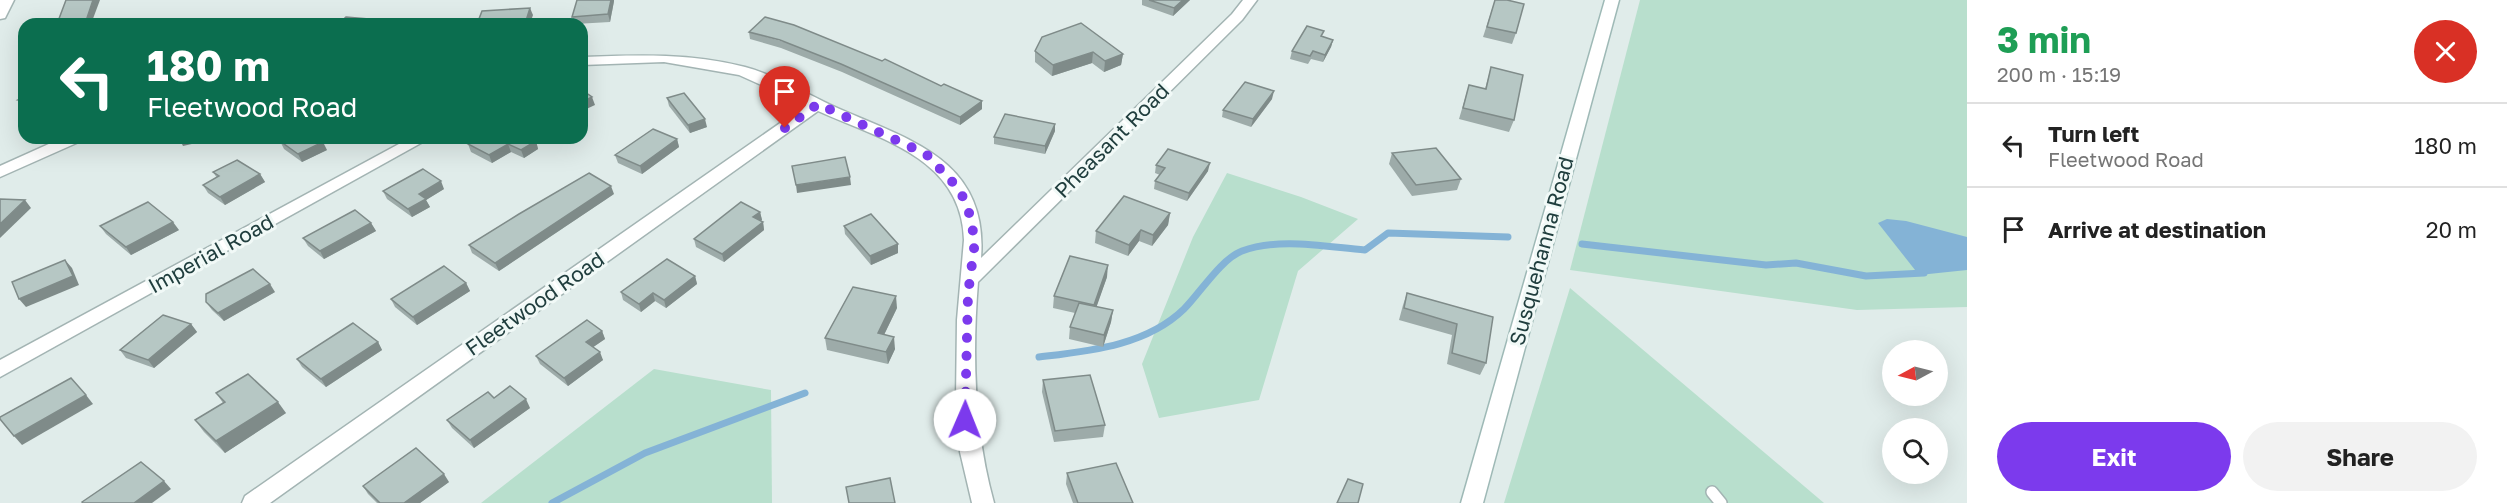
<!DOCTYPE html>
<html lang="en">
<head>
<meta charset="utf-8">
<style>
  :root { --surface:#fff; --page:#f2f2f2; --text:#222; --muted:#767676; --line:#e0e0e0; --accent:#7c3aed }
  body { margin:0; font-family:"Golos Text",sans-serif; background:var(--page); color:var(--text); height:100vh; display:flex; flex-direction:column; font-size:22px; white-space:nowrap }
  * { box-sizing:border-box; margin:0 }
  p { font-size:20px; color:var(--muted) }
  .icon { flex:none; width:33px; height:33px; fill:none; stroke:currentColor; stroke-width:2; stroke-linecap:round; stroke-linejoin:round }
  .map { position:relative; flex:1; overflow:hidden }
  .side { display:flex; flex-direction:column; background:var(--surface); width:540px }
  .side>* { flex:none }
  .hud { position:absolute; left:18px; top:18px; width:570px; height:126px; border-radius:18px; box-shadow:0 6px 24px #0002; background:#0b6e4f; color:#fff; overflow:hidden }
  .needle { width:39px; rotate:263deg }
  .buttons { position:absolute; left:1882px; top:340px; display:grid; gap:12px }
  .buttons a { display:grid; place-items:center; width:66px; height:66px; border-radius:50%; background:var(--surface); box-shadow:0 6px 24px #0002; font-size:30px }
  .pin { position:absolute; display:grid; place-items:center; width:51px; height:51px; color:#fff; margin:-62px -26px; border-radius:50% 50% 50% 0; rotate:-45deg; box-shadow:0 0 6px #0007 }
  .pin .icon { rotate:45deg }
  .me { position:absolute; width:66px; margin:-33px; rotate:1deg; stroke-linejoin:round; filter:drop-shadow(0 0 4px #0008) }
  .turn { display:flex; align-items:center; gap:21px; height:126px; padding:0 30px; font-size:27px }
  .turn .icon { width:78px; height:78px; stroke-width:2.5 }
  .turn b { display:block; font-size:42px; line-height:51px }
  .round { display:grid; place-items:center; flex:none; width:63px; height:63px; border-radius:32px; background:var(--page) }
  .headline { display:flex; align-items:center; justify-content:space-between; height:102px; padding:0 30px }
  h1 { font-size:36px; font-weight:700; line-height:45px; color:#1e9e55 }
  .cta { display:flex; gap:12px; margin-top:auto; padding:12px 30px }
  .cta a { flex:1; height:69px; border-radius:36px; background:var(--accent); color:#fff; font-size:24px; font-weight:700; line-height:69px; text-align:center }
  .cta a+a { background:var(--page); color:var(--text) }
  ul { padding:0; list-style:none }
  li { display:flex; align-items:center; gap:18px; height:84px; padding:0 30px; border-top:2px solid var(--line) }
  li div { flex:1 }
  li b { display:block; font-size:22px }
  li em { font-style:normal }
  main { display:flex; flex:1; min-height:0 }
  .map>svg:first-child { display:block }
</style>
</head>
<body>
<main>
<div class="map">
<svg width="1967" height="503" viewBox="0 0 1967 503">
  <rect width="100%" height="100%" fill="#e0ecea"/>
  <!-- green -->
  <g fill="#b8dfcd">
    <path d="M1640 0H1967V307L1857 310 1570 270Z"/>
    <path d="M1227 173 1301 197 1358 219 1298 271 1259 400 1159 418 1142 364 1193 237Z"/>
    <path d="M1570 288 1824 503H1504Z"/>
    <path d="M654 369 771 390 772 503H481Z"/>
  </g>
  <!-- water -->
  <path fill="#84b3d6" d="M1887 219 1906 221 1967 237V270L1919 275 1878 223Z"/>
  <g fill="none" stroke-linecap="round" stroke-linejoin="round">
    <!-- stream -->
    <g stroke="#84b3d6" stroke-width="7">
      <path d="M1582 244 1766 265 1796 263 1866 276 1924 273"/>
      <path d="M1039 357C1089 351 1146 346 1184 309 1200 293 1221 259 1242 251 1279 237 1327 247 1365 250L1388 233 1508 237"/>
      <path d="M552 503 645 453 805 393"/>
    </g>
    <!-- lane casing -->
    <g stroke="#a3b4b3" stroke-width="14">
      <path id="lane" d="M1712 492 1721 503"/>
    </g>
    <!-- street casing -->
    <g stroke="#a3b4b3" stroke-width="3">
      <g id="street">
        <path d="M0 0H14L5 18 0 19Z"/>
        <path d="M1243 0H1257L1242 20 978 282C972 356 974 431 994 503H972L960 452 956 399 957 320 964 240C962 158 880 139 818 111L270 503H242L245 496 806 105 739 75 664 62 582 65V57C639 55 689 53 745 67 775 75 805 93 833 106 906 139 989 158 981 258L1232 14Z"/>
        <path d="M62 138H83L81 141 0 177V166Z"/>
        <path d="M410 138H430L0 377V360Z"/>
      </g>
    </g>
    <!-- secondary casing -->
    <g stroke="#9eb9b6" stroke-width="3">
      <path id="secondary" d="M1605 0H1619L1483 503H1461Z"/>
    </g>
    <!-- lane -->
    <use href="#lane" stroke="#fff" stroke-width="11"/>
    <!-- street -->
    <use href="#street" fill="#fff" fill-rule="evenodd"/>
    <!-- secondary -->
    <use href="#secondary" fill="#fff" fill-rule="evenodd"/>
  </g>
  <!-- wall -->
  <g fill="#9daba9">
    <path d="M1142 0H1190L1173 16 1142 5Z"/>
    <path d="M1495 0 1516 33 1512 44 1483 37Z"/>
    <path d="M614 1 610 22 575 24 572 17Z"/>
    <path d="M749 32 941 86 982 109 960 125 842 72 781 48 750 39Z"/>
    <path d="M1042 37 1123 54 1121 65 1104 72 1092 63 1052 76 1035 62V51Z"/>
    <path d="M1322 37 1333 40 1331 47 1323 62 1311 59 1308 64 1290 59 1292 51Z"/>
    <path d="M1491 67 1514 120 1509 132 1459 119 1469 85 1485 89Z"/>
    <path d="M24 97V108L18 100Z"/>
    <path d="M667 98 707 127 690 133 669 106Z"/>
    <path d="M1272 99 1251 127 1222 117 1223 110Z"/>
    <path d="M1055 131 1045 154 994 144V137Z"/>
    <path d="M677 139 679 147 642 174 618 163 615 155Z"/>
    <path d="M280 141 327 150 302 162 284 149Z"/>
    <path d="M536 141 538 149 524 158 511 152 492 163 471 152 468 144Z"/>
    <path d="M1392 153 1461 179 1457 190 1412 196 1389 164Z"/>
    <path d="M1156 165 1208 171 1187 201 1154 189 1155 181 1160 175 1155 173Z"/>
    <path d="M213 172 260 174 265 182 225 205 208 193 203 185 217 178Z"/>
    <path d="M444 189 426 200 430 207 412 217 387 199 383 191Z"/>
    <path d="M614 194 499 271 472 253 469 245Z"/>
    <path d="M760 212 762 220 760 221 763 222 764 230 724 262 696 247 694 239Z"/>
    <path d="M1170 213 1168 225 1152 246 1139 241 1128 256 1095 243 1096 231Z"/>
    <path d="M371 223 376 231 324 259 308 246 303 238Z"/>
    <path d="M100 226 179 230 131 255 106 234Z"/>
    <path d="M844 226 898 253 871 265 845 234Z"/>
    <path d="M695 276 697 284 666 308 655 301 641 312 623 300 621 292Z"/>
    <path d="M1107 277 1096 307 1113 310 1111 322 1103 347 1069 339 1070 327 1075 313 1053 308 1054 296Z"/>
    <path d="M466 283 470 291 417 325 395 307 391 299Z"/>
    <path d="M275 292 224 321 212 310 206 302Z"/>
    <path d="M1407 293 1493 317 1486 363 1480 375 1447 364 1452 335 1399 320 1403 305Z"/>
    <path d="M897 308 884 335 895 349 888 364 827 350 825 338Z"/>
    <path d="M191 324 197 332 154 368 126 358 120 350Z"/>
    <path d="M602 331 605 339 593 347 603 360 568 386 540 364 536 356Z"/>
    <path d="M378 342 382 350 326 387 302 367 297 359Z"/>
    <path d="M1043 380 1105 425 1103 437 1054 442 1042 392Z"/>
    <path d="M216 393 286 413 225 453 204 432 195 420 223 403Z"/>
    <path d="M494 398 530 408 474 448 452 428 447 420Z"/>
    <path d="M1067 473 1133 503H1073L1066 484Z"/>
    <path d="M449 482 420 503H377L368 494 363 486Z"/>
  </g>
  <!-- shaded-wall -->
  <g fill="#7f8b89">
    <path d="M93 0H100L91 24H85Z"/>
    <path d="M611 0H614V1L610 22 608 14Z"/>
    <path d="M1183 0H1190L1173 16 1174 8Z"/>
    <path d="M530 8 533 15 530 24H525Z"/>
    <path d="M1333 40 1331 47 1323 62 1325 55Z"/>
    <path d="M1093 52 1092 63 1052 76 1053 65Z"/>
    <path d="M1123 54 1121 65 1104 72 1105 61Z"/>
    <path d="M1274 91 1272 99 1251 127 1253 119Z"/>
    <path d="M592 97 595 105 582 111V102Z"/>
    <path d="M982 101V109L960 125V117Z"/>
    <path d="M705 119 707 127 690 133 688 125Z"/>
    <path d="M1055 124V131L1045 154V146Z"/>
    <path d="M179 138H206L205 141 183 146Z"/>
    <path d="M677 139 679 147 642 174 640 166Z"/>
    <path d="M536 141 538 149 524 158 521 150Z"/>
    <path d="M323 142 327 150 302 162 298 154Z"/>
    <path d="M508 144 511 152 492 163 489 155Z"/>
    <path d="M1210 163 1208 171 1187 201 1189 193Z"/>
    <path d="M260 174 265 182 225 205 220 197Z"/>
    <path d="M850 177 851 185 797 193 796 185Z"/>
    <path d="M441 181 444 189 426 200 430 207 412 217 408 209 419 194Z"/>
    <path d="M611 186 614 194 499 271 495 263Z"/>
    <path d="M25 200 31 208 0 238V224Z"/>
    <path d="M760 212 762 220 755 225 753 217Z"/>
    <path d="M1170 213 1168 225 1152 246 1153 235Z"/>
    <path d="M173 222 179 230 131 255 126 247Z"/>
    <path d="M763 222 764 230 724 262 722 254Z"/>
    <path d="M371 223 376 231 324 259 320 251Z"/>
    <path d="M1141 230 1139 241 1128 256 1129 245Z"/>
    <path d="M898 244V253L871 265 870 256Z"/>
    <path d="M65 260 72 268 79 285 26 307 19 299Z"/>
    <path d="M1108 265 1107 277 1093 317 1094 305Z"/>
    <path d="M695 276 697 284 666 308 664 300Z"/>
    <path d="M466 283 470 291 417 325 413 317Z"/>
    <path d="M270 284 275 292 224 321 218 313Z"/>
    <path d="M653 293 655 301 641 312 639 304Z"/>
    <path d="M896 296 897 308 879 345 878 333Z"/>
    <path d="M1113 310 1111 322 1103 347 1104 335Z"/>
    <path d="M191 324 197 332 154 368 148 360Z"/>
    <path d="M602 331 605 339 589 350 586 342Z"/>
    <path d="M894 337 895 349 888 364 886 352Z"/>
    <path d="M378 342 382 350 326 387 321 379Z"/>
    <path d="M600 352 603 360 568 386 564 378Z"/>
    <path d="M86 395 93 404 22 445 14 436Z"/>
    <path d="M526 399 530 408 474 448 470 440Z"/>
    <path d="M278 402 286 413 225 453 216 441Z"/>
    <path d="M444 474 449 482 420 503H404Z"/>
    <path d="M164 481 171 489 152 503H134Z"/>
  </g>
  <!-- building -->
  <g fill="#b6c7c4" stroke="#7f8b89" stroke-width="1.5">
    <path d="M66 0H93L85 24H57Z"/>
    <path d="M577 0H611L608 14 572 17Z"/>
    <path d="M1149 0H1183L1174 8Z"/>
    <path d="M1495 0H1507L1524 4 1516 33 1487 27Z"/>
    <path d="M530 8 525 24H477L482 11Z"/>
    <path d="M346 17 382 20 378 24H338Z"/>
    <path d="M765 17 794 25 882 61 885 59 941 86 944 84 982 101 960 117 841 64 780 40 749 32Z"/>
    <path d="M1081 23 1123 54 1105 61 1093 52 1053 65 1035 51 1042 37Z"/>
    <path d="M1307 26 1324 31 1321 36 1333 40 1325 55 1313 51 1310 56 1292 51Z"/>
    <path d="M1491 67 1523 75 1514 120 1463 108 1469 85 1486 89Z"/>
    <path d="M1245 82 1274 91 1253 119 1223 110Z"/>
    <path d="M582 90 592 97 582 102Z"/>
    <path d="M684 93 705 119 688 125 667 98Z"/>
    <path d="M24 97V101L18 100Z"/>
    <path d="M1005 114 1055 124 1045 146 994 137Z"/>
    <path d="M653 129 677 139 640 166 615 155Z"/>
    <path d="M285 138H317L323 142 298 154 280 141Z"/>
    <path d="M478 138H530L536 141 521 150 508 144 489 155 468 144Z"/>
    <path d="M1436 148 1461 179 1416 185 1392 153Z"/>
    <path d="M1168 149 1210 163 1189 193 1155 181 1165 168 1156 165Z"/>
    <path d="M845 157 850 177 796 185 792 166Z"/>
    <path d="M237 160 260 174 220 197 203 185 219 176 213 172Z"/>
    <path d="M423 169 441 181 419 194 426 199 408 209 383 191Z"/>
    <path d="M589 173 611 186 495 263 469 245 519 214Z"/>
    <path d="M1124 196 1170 213 1153 235 1141 230 1129 245 1096 231Z"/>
    <path d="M0 199 25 200 0 224Z"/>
    <path d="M148 202 173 222 126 247 100 226Z"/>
    <path d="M741 202 760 212 753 217 763 222 722 254 694 239Z"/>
    <path d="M355 210 371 223 320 251 303 238Z"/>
    <path d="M871 214 898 244 870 256 844 226Z"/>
    <path d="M1070 256 1108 265 1094 305 1054 296Z"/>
    <path d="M667 259 695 276 664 300 653 293 639 304 621 292Z"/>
    <path d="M65 260 73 276 19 299 12 282Z"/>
    <path d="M444 266 466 283 413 317 391 299Z"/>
    <path d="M253 269 270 284 218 313 206 302V294Z"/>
    <path d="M853 287 896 296 878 333 894 337 886 352 825 338Z"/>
    <path d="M1407 293 1493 317 1486 363 1452 353 1457 324 1404 308Z"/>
    <path d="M1079 303 1113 310 1104 335 1070 327Z"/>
    <path d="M163 315 191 324 148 360 120 350Z"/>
    <path d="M587 320 602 331 586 342 600 352 564 378 536 356Z"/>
    <path d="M353 323 378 342 321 379 297 359Z"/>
    <path d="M248 374 278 402 216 441 195 420 225 402 216 393Z"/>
    <path d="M1090 375 1105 425 1055 431 1043 380Z"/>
    <path d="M71 378 86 395 14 436 0 419V417Z"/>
    <path d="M510 386 526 399 470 440 447 420 488 392 494 398Z"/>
    <path d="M416 448 444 474 404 503H380L363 486Z"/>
    <path d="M141 462 164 481 134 503H83L82 502Z"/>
    <path d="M1116 463 1133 503H1078L1067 473Z"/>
    <path d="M890 478 895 503H849L846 487Z"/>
    <path d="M1348 479 1363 484 1358 503H1337Z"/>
  </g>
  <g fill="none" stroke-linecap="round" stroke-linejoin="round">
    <!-- route -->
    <path stroke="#7c3aed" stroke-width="10" stroke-dasharray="0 18" d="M785 128 818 104 926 154 959 189 968 208 975 241 968 294 965 420"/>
  </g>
  <g text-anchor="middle" stroke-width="6" stroke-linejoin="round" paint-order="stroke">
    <!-- street labels -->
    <g font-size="21" fill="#203e3e" stroke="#f1f9f7">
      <text transform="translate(1112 141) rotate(-45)" y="7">Pheasant Road</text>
      <text transform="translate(1542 251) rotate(-75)" y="7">Susquehanna Road</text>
      <text transform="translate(211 254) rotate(-29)" y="7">Imperial Road</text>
      <text transform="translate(535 304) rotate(-35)" y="7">Fleetwood Road</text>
    </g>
  </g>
</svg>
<div class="buttons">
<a><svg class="needle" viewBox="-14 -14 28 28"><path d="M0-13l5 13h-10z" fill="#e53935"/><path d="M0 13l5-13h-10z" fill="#767676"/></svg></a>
<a><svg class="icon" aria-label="search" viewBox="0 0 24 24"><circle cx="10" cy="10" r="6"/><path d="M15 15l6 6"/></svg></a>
</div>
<div class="pin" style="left:785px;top:128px;background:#d93025"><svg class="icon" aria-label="arrive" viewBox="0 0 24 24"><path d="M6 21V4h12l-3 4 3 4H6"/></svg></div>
<svg class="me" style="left:965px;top:420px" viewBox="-20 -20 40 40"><circle r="19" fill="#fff"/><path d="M0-13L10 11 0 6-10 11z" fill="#7c3aed"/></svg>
<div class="hud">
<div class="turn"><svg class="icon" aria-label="left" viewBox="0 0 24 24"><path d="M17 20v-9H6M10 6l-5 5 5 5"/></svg><div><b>180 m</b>Fleetwood Road</div></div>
</div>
</div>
<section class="side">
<div class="headline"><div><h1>3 min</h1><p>200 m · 15:19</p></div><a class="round" style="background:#d93025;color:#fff"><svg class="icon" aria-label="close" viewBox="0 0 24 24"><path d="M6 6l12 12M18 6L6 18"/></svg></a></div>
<ul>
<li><svg class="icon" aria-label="left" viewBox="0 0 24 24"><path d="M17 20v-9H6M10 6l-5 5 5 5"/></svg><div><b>Turn left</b><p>Fleetwood Road</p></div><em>180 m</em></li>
<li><svg class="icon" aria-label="arrive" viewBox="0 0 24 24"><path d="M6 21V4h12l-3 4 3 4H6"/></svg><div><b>Arrive at destination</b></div><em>20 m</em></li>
</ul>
<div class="cta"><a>Exit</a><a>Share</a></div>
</section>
</main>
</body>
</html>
